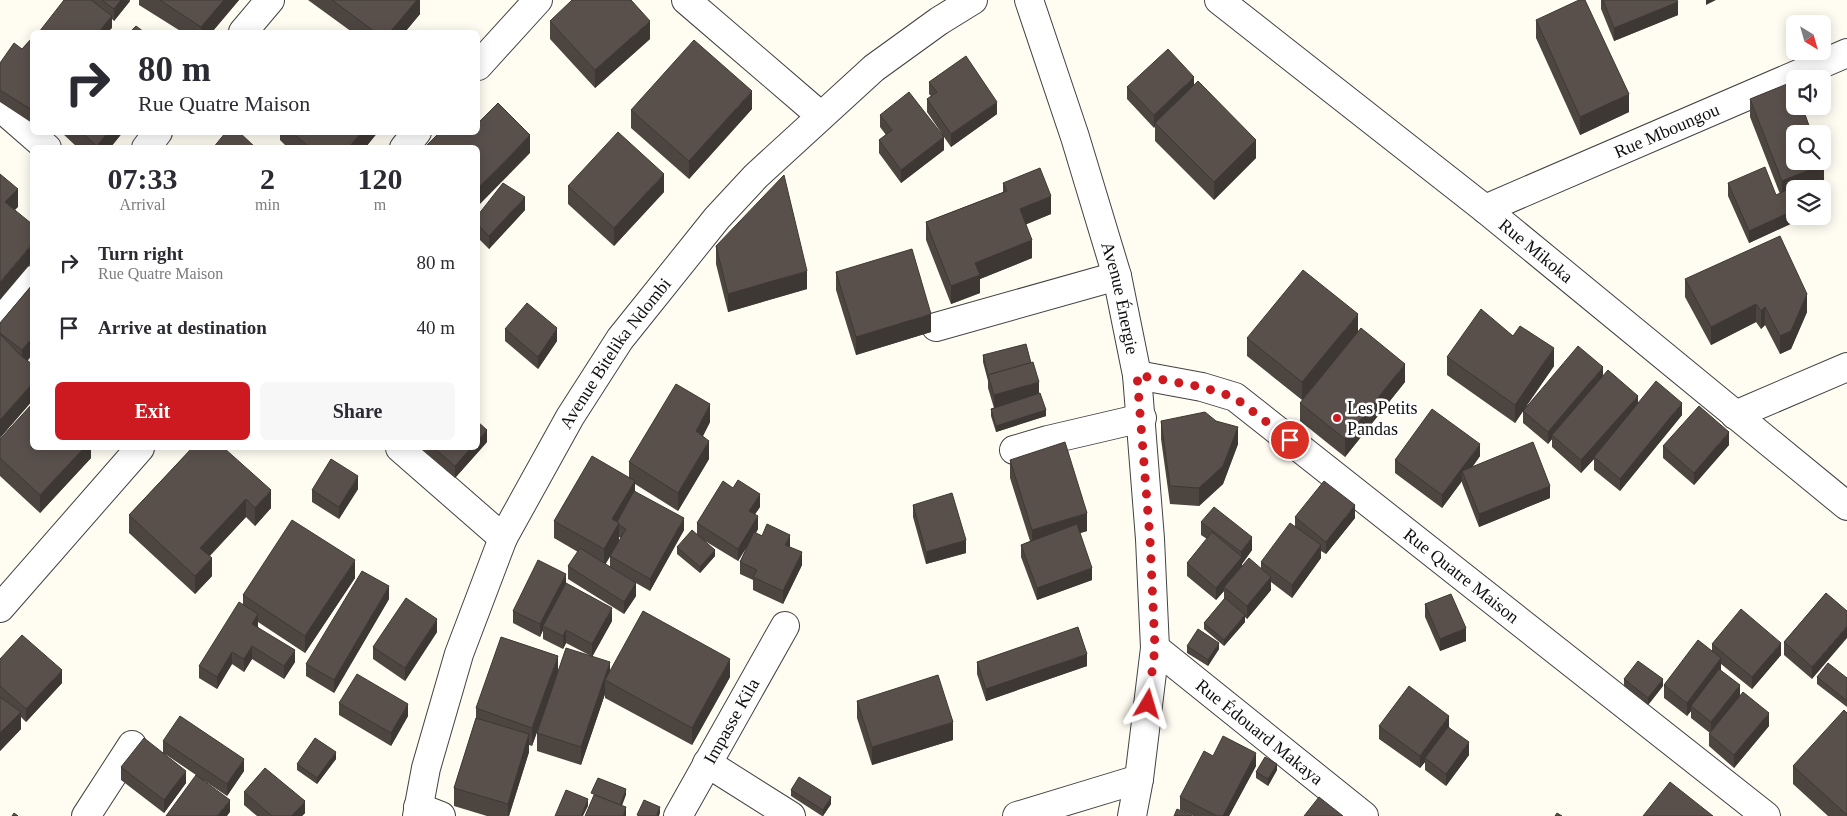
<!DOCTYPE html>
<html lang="en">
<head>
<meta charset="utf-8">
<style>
  :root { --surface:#fff; --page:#f7f7f7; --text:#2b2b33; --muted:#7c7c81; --accent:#cd1a21 }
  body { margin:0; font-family:Georgia,serif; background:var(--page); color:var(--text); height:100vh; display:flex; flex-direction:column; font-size:19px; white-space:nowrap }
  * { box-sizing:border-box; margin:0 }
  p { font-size:16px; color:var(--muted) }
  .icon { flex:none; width:28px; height:28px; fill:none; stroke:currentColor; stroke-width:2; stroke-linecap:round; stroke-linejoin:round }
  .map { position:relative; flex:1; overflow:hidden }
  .sheet { position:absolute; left:30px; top:145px; width:450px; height:305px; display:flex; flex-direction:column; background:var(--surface); border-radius:8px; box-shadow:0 2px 12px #0003 }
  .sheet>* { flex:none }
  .banner { position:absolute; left:30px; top:30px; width:450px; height:105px; border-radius:8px; box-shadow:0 2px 12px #0003; background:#fff; color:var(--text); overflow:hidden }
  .needle { width:32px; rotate:143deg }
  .buttons { position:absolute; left:1786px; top:15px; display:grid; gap:10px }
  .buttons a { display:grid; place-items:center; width:45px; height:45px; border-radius:8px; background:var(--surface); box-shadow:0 2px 12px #0003; font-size:25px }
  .pin { position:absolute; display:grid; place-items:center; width:42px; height:42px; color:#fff; margin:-21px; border:2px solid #fff; border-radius:50%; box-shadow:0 1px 5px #0007 }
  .me { position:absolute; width:55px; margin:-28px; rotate:7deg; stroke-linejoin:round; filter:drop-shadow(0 0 4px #0008) }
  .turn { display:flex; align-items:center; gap:18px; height:105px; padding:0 25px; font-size:22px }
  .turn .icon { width:65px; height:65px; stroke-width:2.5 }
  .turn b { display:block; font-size:35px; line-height:42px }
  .eta { display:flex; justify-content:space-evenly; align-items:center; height:85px; text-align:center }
  .eta b { font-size:30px; font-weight:700; line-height:35px }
  .cta { display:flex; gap:10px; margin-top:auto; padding:10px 25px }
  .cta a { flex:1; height:58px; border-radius:8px; background:var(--accent); color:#fff; font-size:20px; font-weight:700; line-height:58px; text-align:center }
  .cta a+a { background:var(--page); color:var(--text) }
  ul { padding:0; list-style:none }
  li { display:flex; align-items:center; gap:15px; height:65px; padding:0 25px }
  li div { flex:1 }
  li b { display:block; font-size:19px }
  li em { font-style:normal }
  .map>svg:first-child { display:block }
</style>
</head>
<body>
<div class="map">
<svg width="1847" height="816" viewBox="0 0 1847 816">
  <rect width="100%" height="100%" fill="#fffcf2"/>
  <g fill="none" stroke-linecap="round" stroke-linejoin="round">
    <!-- minor casing -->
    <g stroke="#424242" stroke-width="30">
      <g id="minor">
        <path d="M686 0 821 116"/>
        <path id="s1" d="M1029 0 1075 137 1117 276 1137 375 1150 539 1155 648 1139 779 1132 816"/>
        <path id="s2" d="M1219 0 1485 209 1847 506"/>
        <path d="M243 32 270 0"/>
        <path d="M478 66 538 0"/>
        <path d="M0 107 47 148"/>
        <path d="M146 148 158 132"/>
        <path d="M404 148 417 132"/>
        <path id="s3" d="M1485 209 1847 53"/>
        <path d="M0 318 32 280"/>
        <path d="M936 327 1117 276"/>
        <path id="s4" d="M1137 375 1202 387 1235 397 1766 816"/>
        <path d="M1735 415 1847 367"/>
        <path d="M400 448 503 538"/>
        <path d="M1014 450 1048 440 1142 418"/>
        <path d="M0 608 140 448"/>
        <path id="s5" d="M1155 648 1364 816"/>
        <path d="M707 763 791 816"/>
        <path d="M418 807 441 816"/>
        <path d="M86 816 132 745"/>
        <path id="s6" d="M678 816 785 626"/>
        <path d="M1017 816 1139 779"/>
      </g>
    </g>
    <!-- tertiary casing -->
    <g stroke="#424242" stroke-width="30">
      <g id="tertiary">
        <path id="s7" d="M417 816 426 768 459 654 503 538 570 417 620 339 717 218 756 176 874 68 939 21 973 0"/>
      </g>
    </g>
    <!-- minor -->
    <use href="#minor" stroke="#fff" stroke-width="28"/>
    <!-- tertiary -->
    <use href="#tertiary" stroke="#fff" stroke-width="28"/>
  </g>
  <!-- wall -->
  <g fill="#4d4540" fill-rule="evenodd">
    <path d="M64 0H130V1L114 21 112 19V28Z"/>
    <path d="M139 0H239L212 32H182L139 5Z"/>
    <path d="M308 0H420V14L405 32H352Z"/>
    <path d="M1601 0H1677L1678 15 1614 41 1601 9Z"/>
    <path d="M1536 20 1629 112 1580 135 1536 38Z"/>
    <path d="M550 21 650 39 595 88 550 39Z"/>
    <path d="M32 38V123L0 102V63L22 49Z"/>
    <path d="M929 82 997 114 951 147 944 137V150L901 183 879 153V140L886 135 880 127V115L942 134 927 112V99L931 96 929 94Z"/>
    <path d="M1194 85 1256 158 1214 200 1155 141V126L1154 128 1127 99V87Z"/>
    <path d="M1750 99 1824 182 1793 194 1799 216V220L1749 243 1728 196V183L1776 195 1780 194 1750 117Z"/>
    <path d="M752 109 689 179 631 128V110Z"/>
    <path d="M61 132H123L110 148H78Z"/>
    <path d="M280 132H378L365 148H288L280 140Z"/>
    <path d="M1003 183 1051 214 1026 224 1032 258 980 279V293L951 304 926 240V222L1003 192Z"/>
    <path d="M568 186 664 192 614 246 568 204Z"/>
    <path d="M525 210 489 249 478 238V215Z"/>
    <path d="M716 246 807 289 728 312 716 264Z"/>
    <path d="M836 272 931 332 856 355 836 290Z"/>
    <path d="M1685 279 1807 312 1791 349 1780 354 1765 325 1761 329 1756 322 1711 345 1685 297Z"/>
    <path d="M32 285 28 361 32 401 0 438V323Z"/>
    <path d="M505 329 557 341 538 369 505 341Z"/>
    <path d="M1358 331 1405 382 1345 457 1300 421V403L1328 369 1302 400 1247 356V338Z"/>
    <path d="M1513 336 1554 366 1526 406 1603 377 1638 404 1682 415 1620 491 1594 470V459L1581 473 1552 447V439L1548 444 1523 423V411L1515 423 1447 375V357Z"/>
    <path d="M983 355 1039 393 1046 416 996 432 991 416V409L994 408 988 388V381L983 362Z"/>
    <path d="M1161 421H1216L1238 444 1223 484 1199 506 1170 504 1161 439Z"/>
    <path d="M710 422 703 436 709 459 678 511 635 484V491L684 530 650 591 636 583V596L624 614 568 579V566L578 552 554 538V521L629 477V462ZM619 537 621 538 610 556V567L605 564 619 541Z"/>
    <path d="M0 439 91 448V458L40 513 0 476Z"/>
    <path d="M487 442 455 478 422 450V448H478Z"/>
    <path d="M1729 445 1694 485 1663 458V446Z"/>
    <path d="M192 448 271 508 255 526 246 517 210 556 212 576 195 594 129 533V515Z"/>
    <path d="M1480 456 1473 466 1550 498 1479 527 1462 483V481L1442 508 1395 473V460Z"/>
    <path d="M1010 460 1087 531 1080 533 1092 580 1037 600 1021 557V545L1030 541 1010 478Z"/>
    <path d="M358 489 339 519 312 502V490Z"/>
    <path d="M913 505 966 553 926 564 913 517Z"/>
    <path d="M760 507 755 514 758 529 756 533 790 547 802 565 783 604 753 590V580L740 574V562L748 545 738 561 705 541 715 556 700 573 677 554V547L697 534V523Z"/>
    <path d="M1295 517 1355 518 1326 554 1321 551V558L1292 598 1271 582V590L1247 619 1245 617V622L1224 646 1204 629V623L1224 599V591L1216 600 1187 576V563L1207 539 1201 535V522L1252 550 1242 564V567L1261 569V562L1295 526Z"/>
    <path d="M355 578 305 653 258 622V627L295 662 284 679 252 659 244 672 232 664 217 689 199 678V666L243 605V595Z"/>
    <path d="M566 585 612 621 592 657 610 672 730 677 692 745 605 698V694L581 765 537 751V733L548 701 532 746 529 745V752L509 816H487L454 806V788L476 718V708L558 672 591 656 566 643 563 649 543 639V630L540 637 513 623V611Z"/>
    <path d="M1826 593 1812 679 1784 655V642Z"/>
    <path d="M389 599 334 693 306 676V664Z"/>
    <path d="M1425 604 1466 641 1440 651 1425 617Z"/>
    <path d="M437 632 405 681 373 659V647Z"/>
    <path d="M1712 644 1781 655 1752 689 1721 664V671L1740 696 1769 726 1734 768 1709 746V734L1710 733 1691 718V711L1687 716 1664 698V685L1712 651Z"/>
    <path d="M1187 646 1219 649 1208 666 1187 653Z"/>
    <path d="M0 659 62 683 26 722 21 717V729L0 751Z"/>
    <path d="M977 662 1087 666 986 701 977 674Z"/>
    <path d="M1817 677 1847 678V707L1817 684Z"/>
    <path d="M1624 679 1663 686 1648 705 1624 686Z"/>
    <path d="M857 701 953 740 872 765 857 718Z"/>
    <path d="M339 703 408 716 391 746 339 715Z"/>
    <path d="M1847 713V816H1828L1793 784V766Z"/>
    <path d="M1379 726 1449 727 1469 755 1446 786 1425 770V762L1420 768 1379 739Z"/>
    <path d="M163 741 244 771 227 796 203 780 230 812 196 775 165 754 186 783 164 813 121 780V767L163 753Z"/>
    <path d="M1213 756 1256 766 1229 816H1193L1180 810V797Z"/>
    <path d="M336 759 317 784 297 770V764Z"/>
    <path d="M1277 770 1268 786 1256 778V772Z"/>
    <path d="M791 790 831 804 823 816H822L791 796Z"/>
    <path d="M244 792 305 813 302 816H257L244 805Z"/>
  </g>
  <!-- shaded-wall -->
  <g fill="#3e3834">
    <path d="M121 0 130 1 114 21V9Z"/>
    <path d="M224 0H239L212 32H201V27Z"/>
    <path d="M417 0H420V14L405 32H390Z"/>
    <path d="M1706 0H1716L1706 5Z"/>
    <path d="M1678 2V15L1614 41V28Z"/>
    <path d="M112 16V28L108 32H98Z"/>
    <path d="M650 21V39L595 88V70Z"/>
    <path d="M1194 77V89L1155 123V126L1154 128V115Z"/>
    <path d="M752 91V109L689 179V161Z"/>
    <path d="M1629 94V112L1580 135V117Z"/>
    <path d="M997 102V114L951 147V134Z"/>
    <path d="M108 132H123L110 148H97V146Z"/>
    <path d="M362 132H378L365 148H348Z"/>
    <path d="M530 135V153L478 206V188Z"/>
    <path d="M944 137V150L901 183V170Z"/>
    <path d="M1256 140V158L1214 200V182Z"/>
    <path d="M1824 164V182L1807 189H1795V193L1782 199V181Z"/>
    <path d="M664 174V192L614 246V228Z"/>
    <path d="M18 189V207L5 220V202Z"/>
    <path d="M1051 196V214L1020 227V209Z"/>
    <path d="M525 197V210L489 249V236Z"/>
    <path d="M1795 210V216H1799V220L1749 243V231Z"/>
    <path d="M1032 240V258L980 279V293L951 304V286L975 263Z"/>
    <path d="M32 244V262L0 300V282Z"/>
    <path d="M807 271V289L728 312V294Z"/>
    <path d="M1807 294V312L1791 349 1780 354V336Z"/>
    <path d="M1756 304V322L1711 345V327Z"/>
    <path d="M1765 307V325L1761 329V311Z"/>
    <path d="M931 314V332L856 355V337Z"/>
    <path d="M1358 314V332L1302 400V382Z"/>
    <path d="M557 328V341L538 369V357Z"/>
    <path d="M32 338V355L22 368V350Z"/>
    <path d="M1554 348V366L1515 423V405Z"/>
    <path d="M1405 364V382L1345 457V439Z"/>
    <path d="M1603 367V380L1552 435V439L1548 444V432Z"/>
    <path d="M1039 382V395L994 408V395Z"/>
    <path d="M32 384V401L0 438V420Z"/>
    <path d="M1638 396V408L1594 457V459L1581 473V460Z"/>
    <path d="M1682 403V415L1620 491V479Z"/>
    <path d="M710 404V422L696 449V431Z"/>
    <path d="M1046 410V416L996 432V426Z"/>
    <path d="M1238 427V444L1223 484 1199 506V488Z"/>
    <path d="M487 430V442L455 478V466L471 448H478V440Z"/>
    <path d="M1729 432V445L1694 485V473Z"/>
    <path d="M709 441V459L678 511V493Z"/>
    <path d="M1480 444V456L1465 477 1462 471V481L1442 508V495Z"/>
    <path d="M84 448H91V458L40 513V495Z"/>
    <path d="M358 476V489L339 519V507Z"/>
    <path d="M635 481V499L619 525V541L604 567V549L612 519Z"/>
    <path d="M1550 486V498L1479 527V514Z"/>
    <path d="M271 490V508L255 526V508Z"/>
    <path d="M760 494V507L749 523V511Z"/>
    <path d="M246 499V517L200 565V548Z"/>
    <path d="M1355 505V518L1326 554V542Z"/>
    <path d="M1087 513V531L1032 548V530Z"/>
    <path d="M758 516V529L738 561V549Z"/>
    <path d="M684 518V530L650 591V579Z"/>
    <path d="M790 535V547L785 545Z"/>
    <path d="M1252 537V550L1242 564V569L1224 587V591L1216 600V588L1241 558V552Z"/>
    <path d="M966 540V553L926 564V552Z"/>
    <path d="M1321 545V558L1292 598V585Z"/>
    <path d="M715 550V556L700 573V567Z"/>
    <path d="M802 552V565L783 604V591Z"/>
    <path d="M212 558V576L195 594V576Z"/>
    <path d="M355 560V578L305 653V636Z"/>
    <path d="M1092 568V580L1037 600V588Z"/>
    <path d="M566 574V586L543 626V630L540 637V624Z"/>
    <path d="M1271 577V590L1247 619V606Z"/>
    <path d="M636 583V596L624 614V602Z"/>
    <path d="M389 586V599L334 693V680Z"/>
    <path d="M612 608V621L592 657V644Z"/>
    <path d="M258 614V627L252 624Z"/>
    <path d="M1245 615V622L1224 646V640Z"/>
    <path d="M437 619V632L405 681V668Z"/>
    <path d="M1847 626V638L1812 679V667Z"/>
    <path d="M1466 628V641L1440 651V639Z"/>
    <path d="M566 630V643L563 649V636Z"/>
    <path d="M1219 643V649L1208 666V660Z"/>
    <path d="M1781 643V655L1752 689V677Z"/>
    <path d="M252 646V659L244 672V659Z"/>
    <path d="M295 650V662L284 679V666Z"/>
    <path d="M232 652V664L217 689V677Z"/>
    <path d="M1087 654V666L986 701V689Z"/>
    <path d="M558 656V674L532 746V728Z"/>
    <path d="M1721 658V671L1691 706V711L1687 716V703Z"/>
    <path d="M730 659V677L692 745V728Z"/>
    <path d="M610 662V680H605V694L581 765V747Z"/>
    <path d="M62 670V683L26 722V709Z"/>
    <path d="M1663 679V686L1648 705V698Z"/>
    <path d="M1740 685V698L1711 734V722Z"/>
    <path d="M408 704V716L391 746V733Z"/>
    <path d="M21 712V729L0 751V733Z"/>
    <path d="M1769 713V726L1734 768V755Z"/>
    <path d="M1449 716V728L1425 758V762L1420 768V756Z"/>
    <path d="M953 722V740L872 765V747Z"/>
    <path d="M529 734V752L509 816H508V804Z"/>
    <path d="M1469 742V755L1446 786V774Z"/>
    <path d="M336 752V759L317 784V778Z"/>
    <path d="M1256 753V766L1229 816H1223Z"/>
    <path d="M244 759V771L227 796V784Z"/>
    <path d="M1277 764V770L1268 786V779Z"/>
    <path d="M186 771V783L164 813V800Z"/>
    <path d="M626 789V795L620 811V805Z"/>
    <path d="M831 797V804L823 816V810Z"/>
    <path d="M588 799V806L583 816H581Z"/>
    <path d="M230 800V812L227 816H217Z"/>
    <path d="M305 801V813L302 816H292Z"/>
    <path d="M626 807V816H623Z"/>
    <path d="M660 807V813L659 816H656Z"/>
  </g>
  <!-- building -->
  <g fill="#59504b" stroke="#3e3834">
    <path d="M64 0H91L112 16 98 32H39Z"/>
    <path d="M102 0H121L114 9Z"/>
    <path d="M160 0H224L201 27Z"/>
    <path d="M332 0H417L390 32H375Z"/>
    <path d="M572 0H631L650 21 595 70 550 21Z"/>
    <path d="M1579 0H1585L1629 94 1580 117 1536 20Z"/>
    <path d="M1603 0H1677L1678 2 1614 28Z"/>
    <path d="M136 26 144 32H130Z"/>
    <path d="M32 38V110L0 90V63L14 43 22 49Z"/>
    <path d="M694 40 752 91 689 161 631 110Z"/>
    <path d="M1168 49 1194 77 1154 115 1127 87Z"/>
    <path d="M966 56 997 102 951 134 927 99 937 92 929 82Z"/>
    <path d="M1198 81 1256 140 1214 182 1155 123Z"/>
    <path d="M1792 82 1795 89V106H1802L1812 134H1795V161H1822V159L1824 164 1782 181 1750 99Z"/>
    <path d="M909 92 944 137 901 170 879 140 892 130 880 115Z"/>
    <path d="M498 103 530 135 478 188V148H424L440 132H478V123Z"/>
    <path d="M81 132H108L97 146Z"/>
    <path d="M226 132H239L256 148H213Z"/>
    <path d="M292 132H362L348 148H310Z"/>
    <path d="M618 132 664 174 614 228 568 186Z"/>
    <path d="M1765 167 1776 195 1791 188 1795 198V210L1749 231 1728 183Z"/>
    <path d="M1040 168 1051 196 1020 209 1032 240 975 263 980 275 951 286 926 222 1007 191 1003 183Z"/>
    <path d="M0 174 18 189 5 202 32 224V244L0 282Z"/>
    <path d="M784 175 807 271 728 294 716 246Z"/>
    <path d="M503 183 525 197 489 236 478 225V215Z"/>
    <path d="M1780 236 1807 294 1791 331 1780 336 1765 307 1761 311 1756 304 1711 327 1685 279Z"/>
    <path d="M912 249 931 314 856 337 836 272Z"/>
    <path d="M1303 270 1358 314 1302 382 1247 338Z"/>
    <path d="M32 285V338L22 350 0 333V323Z"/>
    <path d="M527 303 557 328 538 357 505 329Z"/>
    <path d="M1481 309 1513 336 1520 326 1554 348 1515 405 1447 357Z"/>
    <path d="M1361 328 1405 364 1345 439 1300 403Z"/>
    <path d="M0 334 20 355 32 364V384L0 420Z"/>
    <path d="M1026 344 1031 363 988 375 983 355Z"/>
    <path d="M1578 346 1603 367 1548 432 1523 411Z"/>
    <path d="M1033 362 1039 382 994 395 988 375Z"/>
    <path d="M1608 370 1638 396 1581 460 1552 435Z"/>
    <path d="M1656 381 1682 403 1620 479 1594 457Z"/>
    <path d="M676 384 710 404 696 431 709 441 678 493 629 462Z"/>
    <path d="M1040 393 1046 410 996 426 991 409Z"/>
    <path d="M32 404V448H84L40 495 0 458V439Z"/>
    <path d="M1699 406 1729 432 1694 473 1663 446Z"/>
    <path d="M1432 409 1480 444 1442 495 1395 460Z"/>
    <path d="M1205 412 1216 421 1238 427 1223 466 1199 488 1170 486 1161 421Z"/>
    <path d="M478 422 487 430 478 440Z"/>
    <path d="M1065 442 1087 513 1032 530 1010 460Z"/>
    <path d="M1533 442 1550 486 1479 514 1462 471Z"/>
    <path d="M192 448H224L271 490 255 508 246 499 200 548 212 558 195 576 129 515Z"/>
    <path d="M434 448H471L455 466Z"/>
    <path d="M592 456 635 481 612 519 619 523 604 549 554 521Z"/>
    <path d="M331 459 358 476 339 507 312 490Z"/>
    <path d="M738 480 760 494 749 511 758 516 738 549 697 523 723 481 733 488Z"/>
    <path d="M1324 481 1355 505 1326 542 1295 517Z"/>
    <path d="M634 491 684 518 650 579 610 556 626 529 619 525V523L617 522Z"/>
    <path d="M952 493 966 540 926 552 913 505Z"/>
    <path d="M1214 507 1252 537 1241 552 1201 522Z"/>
    <path d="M292 520 355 560 305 636 243 595Z"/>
    <path d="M1290 523 1321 545 1292 585 1261 562Z"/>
    <path d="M767 524 790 535 785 545 802 552 783 591 753 577 757 570 740 562 754 532 762 536Z"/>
    <path d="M1077 524 1092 568 1037 588 1021 545Z"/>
    <path d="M692 530 715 550 700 567 677 547Z"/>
    <path d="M1212 532 1242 557 1216 588 1187 563Z"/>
    <path d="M580 548 636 583 624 602 568 566Z"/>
    <path d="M1249 558 1271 577 1247 606 1224 587Z"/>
    <path d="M538 560 566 574 540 624 513 611Z"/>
    <path d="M362 571 389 586 334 680 306 664Z"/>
    <path d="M566 583 612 608 592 644 566 630 563 636 543 626Z"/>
    <path d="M1826 593 1847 611V626L1812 667 1784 642Z"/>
    <path d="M1451 594 1466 628 1440 639 1425 604Z"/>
    <path d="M406 598 437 619 405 668 373 647Z"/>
    <path d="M1225 598 1245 615 1224 640 1204 623Z"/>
    <path d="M239 602 258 614 252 624 295 650 284 666 252 646 244 659 232 652 217 677 199 666Z"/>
    <path d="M1741 609 1781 643 1752 677 1712 644Z"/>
    <path d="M643 611 730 659 692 728 605 680Z"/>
    <path d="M1078 627 1087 654 986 689 977 662Z"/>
    <path d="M1198 629 1219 643 1208 660 1187 646Z"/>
    <path d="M22 635 62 670 26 709 0 686V659Z"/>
    <path d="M501 637 558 656 532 728 476 708Z"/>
    <path d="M1698 640 1721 658 1687 703 1664 685Z"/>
    <path d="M566 648 610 662 581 747 537 733Z"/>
    <path d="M1638 661 1663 679 1648 698 1624 679Z"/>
    <path d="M1828 663 1847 678V701L1817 677Z"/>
    <path d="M1719 669 1740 685 1711 722 1691 706Z"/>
    <path d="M357 674 408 704 391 733 339 703Z"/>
    <path d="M938 675 953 722 872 747 857 701Z"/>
    <path d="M1409 686 1449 716 1420 756 1379 726Z"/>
    <path d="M1743 692 1769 713 1734 755 1709 734Z"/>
    <path d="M0 697 21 712 0 733Z"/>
    <path d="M1844 710 1847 713V815L1793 766Z"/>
    <path d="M180 716 244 759 227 784 163 741Z"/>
    <path d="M476 718 529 734 508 804 454 788Z"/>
    <path d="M1448 727 1469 742 1446 774 1425 758Z"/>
    <path d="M1223 736 1256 753 1223 816H1217L1180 797 1204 751 1213 756Z"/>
    <path d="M144 738 186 771 164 800 121 767Z"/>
    <path d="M315 738 336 752 317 778 297 764Z"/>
    <path d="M1265 757 1277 764 1268 779 1256 772Z"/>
    <path d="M265 768 305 801 292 816H272L244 792Z"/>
    <path d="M196 775 230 800 217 816H166Z"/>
    <path d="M799 777 831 797 823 810 791 790Z"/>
    <path d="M598 778 626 789 620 805 591 793Z"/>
    <path d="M1670 782 1713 816H1643Z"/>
    <path d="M566 790 588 799 581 816H555Z"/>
    <path d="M594 795 626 807 623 816H585Z"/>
    <path d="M1319 797 1343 816H1304Z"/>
    <path d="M644 800 660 807 656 816H640L637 815Z"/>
    <path d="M1177 809 1192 816H1174Z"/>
    <path d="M14 813 18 816H12Z"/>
    <path d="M1557 813 1562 816H1555Z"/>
  </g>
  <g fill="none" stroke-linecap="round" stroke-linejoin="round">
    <!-- route -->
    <path stroke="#cd1a21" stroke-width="9" stroke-dasharray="0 16.2" d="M1148 704 1155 648 1150 539 1137 375 1202 387 1234 397 1290 440"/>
  </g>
  <!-- markers -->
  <circle fill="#cd1a21" stroke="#fff" stroke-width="2" cx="1337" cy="418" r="5"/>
  <g text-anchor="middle" stroke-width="5" stroke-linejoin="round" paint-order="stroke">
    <!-- street labels -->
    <g font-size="18" fill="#0f0f0f" stroke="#fff">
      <text dy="6" stroke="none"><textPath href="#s3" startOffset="198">Rue Mboungou</textPath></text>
      <text dy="6" stroke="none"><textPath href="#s2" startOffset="404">Rue Mikoka</textPath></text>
      <text dy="6" stroke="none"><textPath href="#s1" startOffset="312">Avenue Énergie</textPath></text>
      <text dy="6" stroke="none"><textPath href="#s7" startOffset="508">Avenue Bitelika Ndombi</textPath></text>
      <text dy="6" stroke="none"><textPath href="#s4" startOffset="389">Rue Quatre Maison</textPath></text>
      <text dy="6" stroke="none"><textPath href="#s6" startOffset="109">Impasse Kila</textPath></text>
      <text dy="6" stroke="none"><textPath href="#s5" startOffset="134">Rue Édouard Makaya</textPath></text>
    </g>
    <!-- poi labels -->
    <g font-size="18" fill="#0f0f0f" stroke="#fff" text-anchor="start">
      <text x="1347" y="414">Les Petits<tspan x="1347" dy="21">Pandas</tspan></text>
    </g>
  </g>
</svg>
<div class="buttons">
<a><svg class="needle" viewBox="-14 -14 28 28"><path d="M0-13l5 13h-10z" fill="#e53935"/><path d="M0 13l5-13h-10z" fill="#7c7c81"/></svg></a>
<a><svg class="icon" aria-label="sound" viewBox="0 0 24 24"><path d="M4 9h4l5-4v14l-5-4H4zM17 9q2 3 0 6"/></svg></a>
<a><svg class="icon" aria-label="search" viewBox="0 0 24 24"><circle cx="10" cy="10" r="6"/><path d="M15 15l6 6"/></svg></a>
<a><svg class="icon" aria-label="layers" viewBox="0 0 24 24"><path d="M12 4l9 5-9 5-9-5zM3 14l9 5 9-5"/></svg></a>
</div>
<div class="pin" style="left:1290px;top:440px;background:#d93025"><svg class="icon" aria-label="arrive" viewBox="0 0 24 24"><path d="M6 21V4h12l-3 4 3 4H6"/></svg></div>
<svg class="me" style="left:1148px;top:704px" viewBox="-20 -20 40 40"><path d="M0-17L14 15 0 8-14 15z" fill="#cd1a21" stroke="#fff" stroke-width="4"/></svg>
<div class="banner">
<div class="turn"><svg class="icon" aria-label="right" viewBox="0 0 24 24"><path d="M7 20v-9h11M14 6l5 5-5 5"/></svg><div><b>80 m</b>Rue Quatre Maison</div></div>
</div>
<section class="sheet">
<div class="eta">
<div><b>07:33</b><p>Arrival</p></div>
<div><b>2</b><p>min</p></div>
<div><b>120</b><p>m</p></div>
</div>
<ul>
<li><svg class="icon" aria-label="right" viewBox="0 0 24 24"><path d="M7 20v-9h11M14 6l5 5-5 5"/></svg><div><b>Turn right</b><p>Rue Quatre Maison</p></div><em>80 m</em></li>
<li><svg class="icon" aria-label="arrive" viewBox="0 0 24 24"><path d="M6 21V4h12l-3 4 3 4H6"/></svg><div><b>Arrive at destination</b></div><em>40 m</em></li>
</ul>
<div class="cta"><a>Exit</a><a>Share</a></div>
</section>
</div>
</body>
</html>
